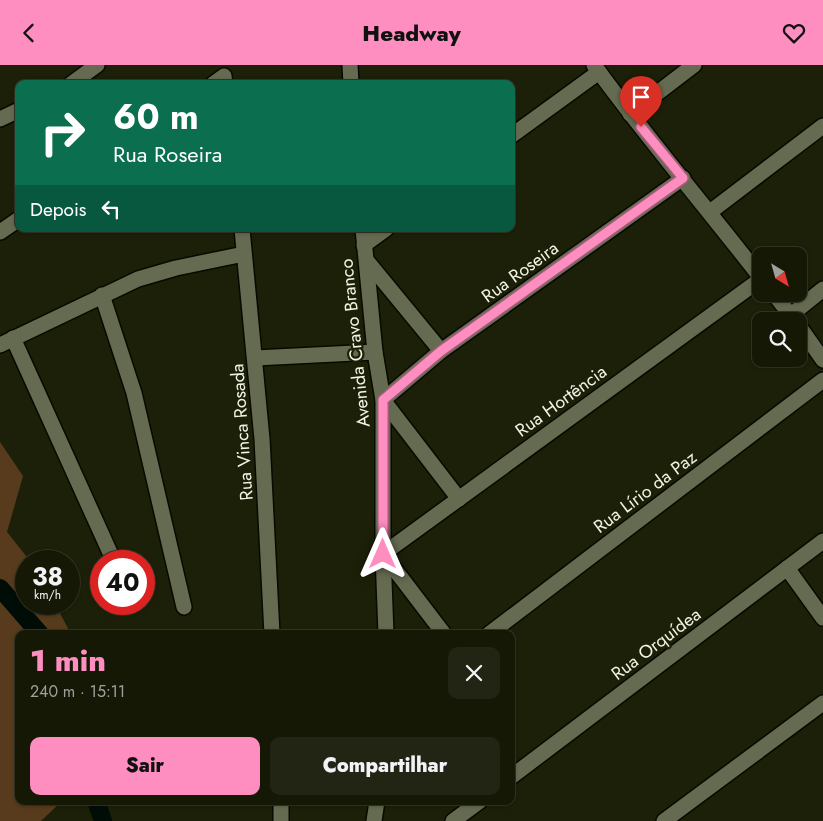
<!DOCTYPE html>
<html lang="pt">
<head>
<meta charset="utf-8">
<style>
  :root { --surface:#161806; --page:#232514; --text:#f1f3f6; --muted:#9ea09b; --line:#353728; --accent:#fd8ebf }
  body { margin:0; font-family:Jost,sans-serif; background:var(--page); color:var(--text); height:100vh; display:flex; flex-direction:column; font-size:19px; white-space:nowrap }
  * { box-sizing:border-box; margin:0 }
  p { font-size:16px; color:var(--muted) }
  .icon { flex:none; width:28px; height:28px; fill:none; stroke:currentColor; stroke-width:2; stroke-linecap:round; stroke-linejoin:round }
  .map { position:relative; flex:1; overflow:hidden }
  .side { position:absolute; left:15px; top:565px; width:500px; height:175px; display:flex; flex-direction:column; background:var(--surface); border-radius:10px; box-shadow:0 1px 4px #0004,0 0 0 1px var(--line) }
  .side>* { flex:none }
  .top-card { position:absolute; left:15px; top:15px; width:500px; height:152px; border-radius:10px; box-shadow:0 1px 4px #0004,0 0 0 1px var(--line); background:#0b6e4f; color:#fff; overflow:hidden }
  .needle { width:32px; rotate:143deg }
  .fabs { position:absolute; left:752px; top:182px; display:grid; gap:10px }
  .fabs a { display:grid; place-items:center; width:55px; height:55px; border-radius:10px; background:var(--surface); box-shadow:0 1px 4px #0004,0 0 0 1px var(--line); font-size:25px }
  .speed { position:absolute; left:15px; top:485px; display:flex; gap:10px; font-size:25px; font-weight:700; text-align:center }
  .speed>* { display:grid; place-content:center; width:65px; height:65px; border-radius:50%; background:var(--surface); box-shadow:0 1px 4px #0004,0 0 0 1px var(--line); line-height:1 }
  .speed small { font-size:12px; font-weight:400 }
  .speed .limit { border:8px solid #d22; background:#fff; color:#111 }
  .pin { position:absolute; display:grid; place-items:center; width:42px; height:42px; color:#fff; margin:-51px -21px; border-radius:50% 50% 50% 0; rotate:-45deg; box-shadow:0 0 5px #0007 }
  .pin .icon { rotate:45deg }
  .me { position:absolute; width:55px; margin:-28px; rotate:0deg; stroke-linejoin:round; filter:drop-shadow(0 0 4px #0008) }
  .turn { display:flex; align-items:center; gap:18px; height:105px; padding:0 15px; font-size:22px }
  .turn .icon { width:65px; height:65px; stroke-width:2.5 }
  .turn b { display:block; font-size:35px; line-height:42px }
  .then { display:flex; align-items:center; height:48px; padding:0 15px; background:#0003; gap:10px; font-size:19px }
  .round { display:grid; place-items:center; flex:none; width:52px; height:52px; border-radius:10px; background:var(--page) }
  .summary { display:flex; align-items:center; justify-content:space-between; height:85px; padding:0 15px }
  h1 { font-size:30px; font-weight:800; line-height:38px; color:var(--accent) }
  .button { display:flex; gap:10px; margin-top:auto; padding:10px 15px }
  .button a { flex:1; height:58px; border-radius:10px; background:var(--accent); color:#111; font-size:20px; font-weight:800; line-height:58px; text-align:center }
  .button a+a { background:var(--page); color:var(--text) }
  header { display:flex; justify-content:space-between; align-items:center; height:65px; padding:0 15px; background:var(--accent); color:#111; font-size:22px; font-weight:800 }
  .map>svg:first-child { display:block }
</style>
</head>
<body>
<header><svg class="icon" aria-label="back" viewBox="0 0 24 24"><path d="M15 5l-7 7 7 7"/></svg>Headway<svg class="icon" aria-label="heart" viewBox="0 0 24 24"><path d="M12 20l-8-8c-3-5 5-10 8-4 3-6 11-1 8 4z"/></svg></header>
<div class="map">
<svg width="823" height="756" viewBox="0 0 823 756">
  <rect width="100%" height="100%" fill="#1d2008"/>
  <!-- green -->
  <path fill="#573b1c" d="M0 377 23 411 7 467 30 496H26V539H55L71 569H19V736H62L41 756H0Z"/>
  <g fill="none" stroke-linecap="round" stroke-linejoin="round">
    <!-- canal -->
    <g stroke="#000d07" stroke-width="18">
      <path d="M0 523 40 569"/>
      <path d="M96 736 103 756"/>
    </g>
    <!-- street casing -->
    <g stroke="#070a00" stroke-width="18">
      <g id="street">
        <path d="M71 19 97 0"/>
        <path d="M213 19 224 11 225 19"/>
        <path d="M630 49 694 0"/>
        <path d="M0 54 19 45"/>
        <path d="M511 71 599 7"/>
        <path d="M710 147 823 61"/>
        <path d="M242 164 262 374 272 569"/>
        <path d="M0 167 19 154"/>
        <path d="M364 180 386 164"/>
        <path d="M367 196 441 286"/>
        <path d="M102 230 134 328 184 542"/>
        <path d="M791 250 823 224"/>
        <path d="M13 273 112 492"/>
        <path d="M0 280 138 214 176 203 244 189"/>
        <path d="M255 293 375 287"/>
        <path d="M459 434 383 335 441 286 683 113"/>
        <path d="M787 503 823 553"/>
        <path d="M444 569 383 489 761 214"/>
        <path d="M489 569 823 315"/>
        <path d="M511 712 823 476"/>
        <path d="M281 736V756"/>
        <path d="M453 756 480 736"/>
        <path d="M664 756 823 638"/>
      </g>
    </g>
    <!-- secondary casing -->
    <g stroke="#070a00" stroke-width="18">
      <g id="secondary">
        <path d="M350 0 351 19"/>
        <path d="M594 0C647 73 706 142 761 213"/>
        <path d="M363 164 375 287 383 335V489L386 569"/>
        <path d="M774 229 795 256"/>
        <path d="M799 261 823 295"/>
        <path d="M374 756 377 736"/>
      </g>
    </g>
    <!-- street -->
    <use href="#street" stroke="#656b50" stroke-width="15"/>
    <!-- secondary -->
    <use href="#secondary" stroke="#656b50" stroke-width="15"/>
  </g>
  <g fill="none" stroke-linecap="round" stroke-linejoin="round">
    <!-- route casing -->
    <g stroke="#a45c7c" stroke-width="12">
      <path id="route" d="M383 489V335L441 286 683 113 641 62"/>
    </g>
    <!-- route -->
    <use href="#route" stroke="#fd8ebf" stroke-width="9"/>
  </g>
  <g text-anchor="middle" stroke-width="4.5" stroke-linejoin="round" paint-order="stroke">
    <!-- street labels -->
    <g font-size="18" fill="#f1f4e5" stroke="#1d2008">
      <text transform="translate(520 207) rotate(-36)" y="6">Rua Roseira</text>
      <text transform="translate(355 278) rotate(-96)" y="6">Avenida Cravo Branco</text>
      <text transform="translate(561 336) rotate(-36)" y="6">Rua Hortência</text>
      <text transform="translate(242 367) rotate(-94)" y="6">Rua Vinca Rosada</text>
      <text transform="translate(645 427) rotate(-37)" y="6">Rua Lírio da Paz</text>
      <text transform="translate(656 579) rotate(-37)" y="6">Rua Orquídea</text>
    </g>
  </g>
</svg>
<div class="fabs">
<a><svg class="needle" viewBox="-14 -14 28 28"><path d="M0-13l5 13h-10z" fill="#e53935"/><path d="M0 13l5-13h-10z" fill="#9ea09b"/></svg></a>
<a><svg class="icon" aria-label="search" viewBox="0 0 24 24"><circle cx="10" cy="10" r="6"/><path d="M15 15l6 6"/></svg></a>
</div>
<div class="speed"><div>38<small>km/h</small></div><div class="limit">40</div></div>
<div class="pin" style="left:641px;top:62px;background:#d93025"><svg class="icon" aria-label="arrive" viewBox="0 0 24 24"><path d="M6 21V4h12l-3 4 3 4H6"/></svg></div>
<svg class="me" style="left:383px;top:489px" viewBox="-20 -20 40 40"><path d="M0-17L14 15 0 8-14 15z" fill="#fd8ebf" stroke="#fff" stroke-width="4"/></svg>
<div class="top-card">
<div class="turn"><svg class="icon" aria-label="right" viewBox="0 0 24 24"><path d="M7 20v-9h11M14 6l5 5-5 5"/></svg><div><b>60 m</b>Rua Roseira</div></div>
<div class="then">Depois<svg class="icon" aria-label="left" viewBox="0 0 24 24"><path d="M17 20v-9H6M10 6l-5 5 5 5"/></svg></div>
</div>
<section class="side">
<div class="summary"><div><h1>1 min</h1><p>240 m · 15:11</p></div><a class="round"><svg class="icon" aria-label="close" viewBox="0 0 24 24"><path d="M6 6l12 12M18 6L6 18"/></svg></a></div>
<div class="button"><a>Sair</a><a>Compartilhar</a></div>
</section>
</div>
</body>
</html>
